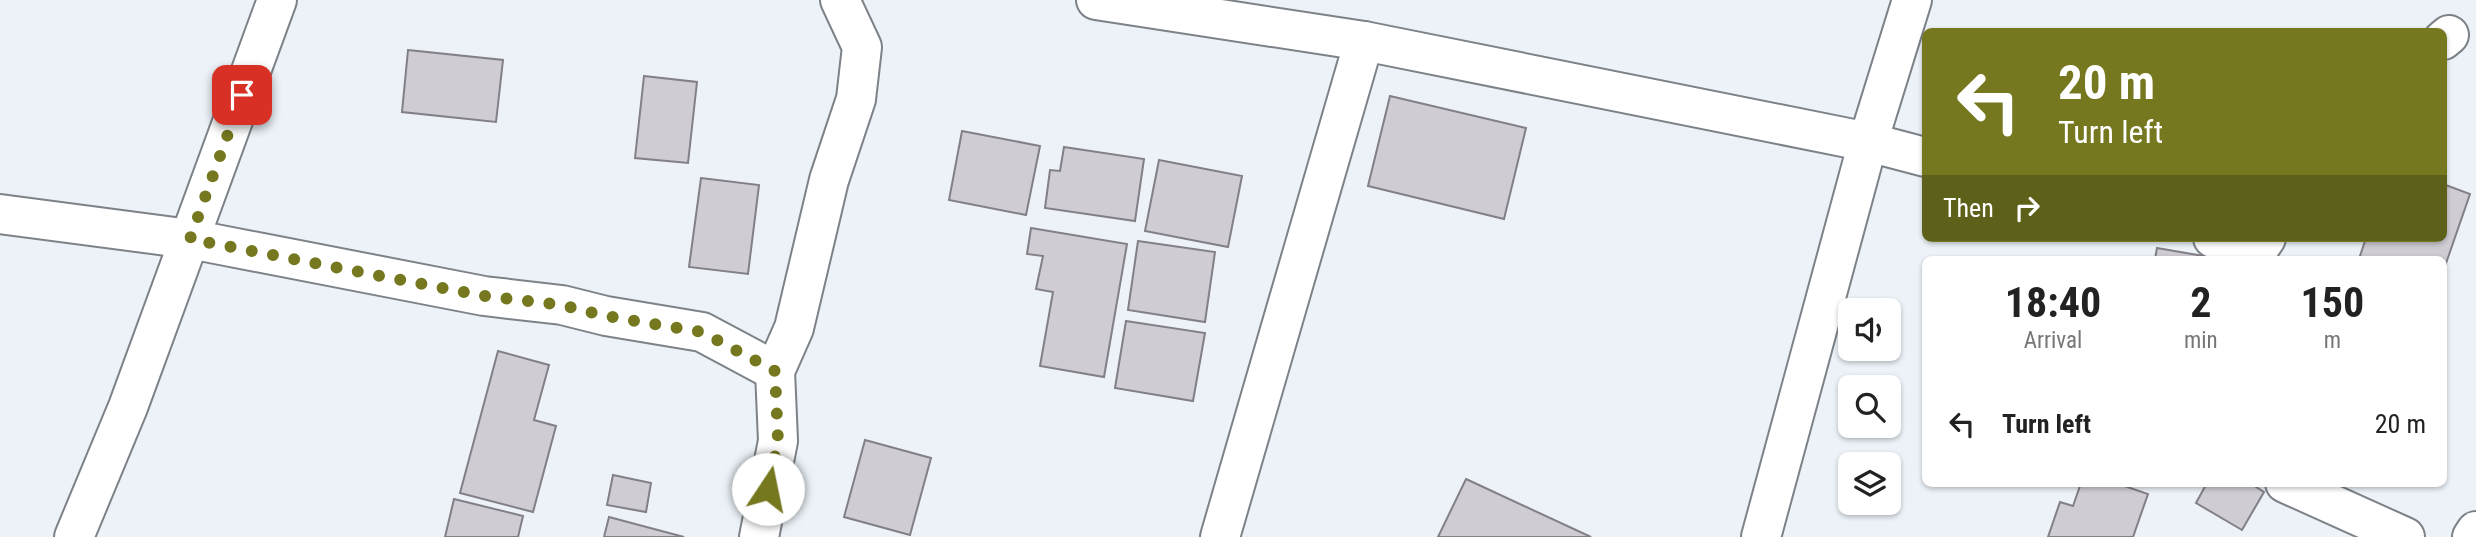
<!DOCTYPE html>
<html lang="en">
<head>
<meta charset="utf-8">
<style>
  :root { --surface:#fff; --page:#f2f2f2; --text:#222; --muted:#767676 }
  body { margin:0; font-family:"Roboto Condensed",sans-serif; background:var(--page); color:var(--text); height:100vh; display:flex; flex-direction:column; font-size:26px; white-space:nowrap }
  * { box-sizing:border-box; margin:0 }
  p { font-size:23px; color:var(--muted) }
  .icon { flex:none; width:38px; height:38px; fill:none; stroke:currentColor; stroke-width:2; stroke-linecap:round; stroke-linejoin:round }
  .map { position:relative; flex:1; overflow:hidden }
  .side { position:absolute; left:1922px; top:256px; width:525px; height:231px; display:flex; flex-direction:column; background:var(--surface); border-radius:10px; box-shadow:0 2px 5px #0004 }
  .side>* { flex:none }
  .banner { position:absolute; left:1922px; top:28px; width:525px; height:214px; border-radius:10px; box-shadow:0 2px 5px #0004; background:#75781f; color:#fff; overflow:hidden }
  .buttons { position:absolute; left:1838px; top:298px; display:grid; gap:14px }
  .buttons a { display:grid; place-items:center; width:63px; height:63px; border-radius:10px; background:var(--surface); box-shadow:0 2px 5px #0004; font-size:35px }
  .pin { position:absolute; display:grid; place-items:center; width:60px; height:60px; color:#fff; margin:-30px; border-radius:14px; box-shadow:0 4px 10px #0006 }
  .me { position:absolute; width:77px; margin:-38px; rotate:11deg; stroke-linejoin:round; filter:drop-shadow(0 0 5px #0008) }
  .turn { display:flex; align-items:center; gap:24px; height:147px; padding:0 21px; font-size:32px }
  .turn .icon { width:91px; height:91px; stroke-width:2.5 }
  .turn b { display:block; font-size:49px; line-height:60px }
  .then { display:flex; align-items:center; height:66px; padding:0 21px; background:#0003; gap:14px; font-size:26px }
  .eta { display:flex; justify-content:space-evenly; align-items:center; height:119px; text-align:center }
  .eta b { font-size:42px; font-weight:700; line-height:49px }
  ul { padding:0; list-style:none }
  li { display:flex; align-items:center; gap:21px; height:98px; padding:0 21px }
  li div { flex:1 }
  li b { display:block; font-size:26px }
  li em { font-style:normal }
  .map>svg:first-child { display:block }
</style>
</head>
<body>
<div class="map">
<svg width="2476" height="537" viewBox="0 0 2476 537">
  <rect width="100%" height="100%" fill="#ecf2f8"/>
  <!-- building -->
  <g fill="#cfccd4" stroke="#827f86" stroke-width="2">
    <path d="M408 50 503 60 496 122 402 112Z"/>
    <path d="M644 76 697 82 688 163 635 158Z"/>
    <path d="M1390 96 1526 128 1504 219 1368 186Z"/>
    <path d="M962 131 1040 146 1026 215 949 200Z"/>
    <path d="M1064 147 1144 159 1135 221 1045 208 1050 170 1060 171Z"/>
    <path d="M1159 160 1242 176 1228 247 1145 231Z"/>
    <path d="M701 178 759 185 748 274 689 267Z"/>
    <path d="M2443 184 2470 194 2443 272V259H2359L2366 238H2443Z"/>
    <path d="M1031 228 1127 244 1104 377 1040 366 1053 292 1036 289 1043 256 1027 254Z"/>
    <path d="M1138 241 1215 252 1205 322 1128 310Z"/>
    <path d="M2157 248 2221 259H2155Z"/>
    <path d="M1126 321 1205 333 1193 401 1115 388Z"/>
    <path d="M498 351 549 365 534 420 556 426 533 512 460 493Z"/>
    <path d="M865 440 931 458 910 535 844 517Z"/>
    <path d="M613 475 651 483 646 512 607 505Z"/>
    <path d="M1466 479 1591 537H1438Z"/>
    <path d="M2081 483H2116L2148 494 2133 537H2048L2060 502 2073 506Z"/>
    <path d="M2207 483H2250L2264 492 2242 530 2196 503Z"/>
    <path d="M454 499 523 516 518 537H445Z"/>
    <path d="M609 517 684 537H604Z"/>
  </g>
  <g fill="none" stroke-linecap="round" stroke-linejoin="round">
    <!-- minor casing -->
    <g stroke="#7d8288" stroke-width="42">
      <g id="minor">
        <path d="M1096 0 1364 41 1868 142 1925 157"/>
        <path d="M2443 40 2449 35"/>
        <path d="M0 214 190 239 484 296 562 305 606 316 702 332 775 371"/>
        <path d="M2213 238 2258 250 2266 238"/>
        <path d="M2285 483 2405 537"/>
        <path d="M74 537 128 407 277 0"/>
        <path d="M759 537 778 441 775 371 794 328 829 180 856 99 862 47 840 0"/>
        <path d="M1220 537 1364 41"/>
        <path d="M2472 537 2476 531"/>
      </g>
    </g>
    <!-- major casing -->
    <g stroke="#7d8288" stroke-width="42">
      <path id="major" d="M1761 537 1868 142 1912 0"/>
    </g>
    <!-- minor -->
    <use href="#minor" stroke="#fff" stroke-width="38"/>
    <!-- major -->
    <use href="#major" stroke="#fff" stroke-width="38"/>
  </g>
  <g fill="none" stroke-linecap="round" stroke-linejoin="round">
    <!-- route -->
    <path stroke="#75781f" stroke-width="12" stroke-dasharray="0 21.6" d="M242 95 190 239 484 296 562 305 606 316 702 332 775 371 778 441 768 489"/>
  </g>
</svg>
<div class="buttons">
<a><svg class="icon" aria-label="sound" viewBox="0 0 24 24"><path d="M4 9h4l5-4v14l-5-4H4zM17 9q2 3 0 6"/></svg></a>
<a><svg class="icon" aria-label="search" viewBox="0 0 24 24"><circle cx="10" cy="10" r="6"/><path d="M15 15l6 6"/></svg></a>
<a><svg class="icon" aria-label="layers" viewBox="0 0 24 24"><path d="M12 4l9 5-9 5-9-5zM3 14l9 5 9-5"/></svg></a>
</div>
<div class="pin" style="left:242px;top:95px;background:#d93025"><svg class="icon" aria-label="arrive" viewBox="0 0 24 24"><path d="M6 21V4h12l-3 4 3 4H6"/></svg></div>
<svg class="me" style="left:768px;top:489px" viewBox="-20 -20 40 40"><circle r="19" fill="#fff"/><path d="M0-13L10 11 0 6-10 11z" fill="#75781f"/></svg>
<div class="banner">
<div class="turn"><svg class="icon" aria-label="left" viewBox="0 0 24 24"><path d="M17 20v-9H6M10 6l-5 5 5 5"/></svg><div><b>20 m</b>Turn left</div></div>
<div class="then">Then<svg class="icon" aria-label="right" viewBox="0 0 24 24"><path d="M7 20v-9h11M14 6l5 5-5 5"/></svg></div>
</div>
<section class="side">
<div class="eta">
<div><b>18:40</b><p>Arrival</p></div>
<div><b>2</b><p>min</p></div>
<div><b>150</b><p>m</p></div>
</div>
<ul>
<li><svg class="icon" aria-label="left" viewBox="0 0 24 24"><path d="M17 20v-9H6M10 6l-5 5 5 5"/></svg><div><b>Turn left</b></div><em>20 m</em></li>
</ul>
</section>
</div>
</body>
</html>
